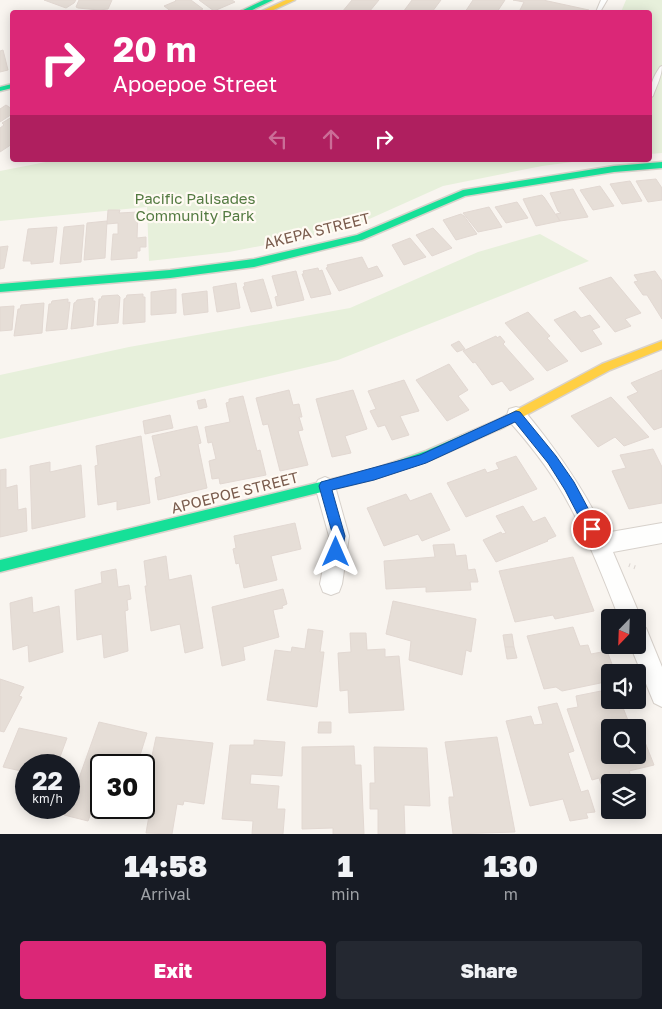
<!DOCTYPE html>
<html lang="en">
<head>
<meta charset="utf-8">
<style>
  :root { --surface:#171b24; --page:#242831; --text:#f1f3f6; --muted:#9ea1a6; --accent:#db2777 }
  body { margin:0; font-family:"Golos Text",sans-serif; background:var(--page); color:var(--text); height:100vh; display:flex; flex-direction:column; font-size:19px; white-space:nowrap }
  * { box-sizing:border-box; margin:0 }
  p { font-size:16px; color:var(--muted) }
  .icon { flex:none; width:28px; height:28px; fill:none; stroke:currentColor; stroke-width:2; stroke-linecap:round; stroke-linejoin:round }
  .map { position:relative; height:834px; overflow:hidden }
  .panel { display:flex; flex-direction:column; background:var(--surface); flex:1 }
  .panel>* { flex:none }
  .guide { position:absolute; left:10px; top:10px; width:642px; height:152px; border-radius:5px; box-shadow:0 2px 12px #0003; background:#db2777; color:#fff; overflow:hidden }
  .needle { width:32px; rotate:203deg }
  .buttons { position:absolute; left:601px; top:609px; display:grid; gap:10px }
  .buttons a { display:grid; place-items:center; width:45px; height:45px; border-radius:5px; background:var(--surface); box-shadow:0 2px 12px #0003; font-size:25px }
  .speed { position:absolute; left:15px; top:754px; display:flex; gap:10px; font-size:25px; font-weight:700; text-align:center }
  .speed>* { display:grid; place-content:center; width:65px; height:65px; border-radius:50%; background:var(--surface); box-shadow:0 2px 12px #0003; line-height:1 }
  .speed small { font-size:12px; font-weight:400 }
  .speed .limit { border:2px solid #111; border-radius:8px; background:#fff; color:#111 }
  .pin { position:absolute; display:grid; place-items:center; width:42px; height:42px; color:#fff; margin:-21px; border:2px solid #fff; border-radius:50%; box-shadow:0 1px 5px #0007 }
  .me { position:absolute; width:55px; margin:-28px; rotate:0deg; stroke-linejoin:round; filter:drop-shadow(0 0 4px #0008) }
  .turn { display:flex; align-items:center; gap:18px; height:105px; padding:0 20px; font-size:22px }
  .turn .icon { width:65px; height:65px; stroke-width:2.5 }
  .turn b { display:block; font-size:35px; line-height:42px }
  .lanes { display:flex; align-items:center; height:48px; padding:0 20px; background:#0003; justify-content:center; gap:25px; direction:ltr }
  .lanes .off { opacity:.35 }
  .eta { display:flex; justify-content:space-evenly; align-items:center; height:85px; text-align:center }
  .eta b { font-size:30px; font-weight:800; line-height:35px }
  .button { display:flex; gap:10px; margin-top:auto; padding:10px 20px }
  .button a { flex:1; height:58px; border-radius:5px; background:var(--accent); color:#fff; font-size:20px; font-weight:800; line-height:58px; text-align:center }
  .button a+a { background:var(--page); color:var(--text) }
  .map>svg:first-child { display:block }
</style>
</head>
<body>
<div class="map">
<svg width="662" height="834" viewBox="0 0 662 834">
  <rect width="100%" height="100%" fill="#f9f5f0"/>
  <!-- green -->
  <g fill="#e7f0db">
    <path d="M626 0H662V153L650 154V12H621Z"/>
    <path d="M56 160H588L542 166 443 186 347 229 229 252 149 261 147 207 0 221V171Z"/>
    <path d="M540 234 589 261 338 360 0 439V375L129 347 350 308 478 252Z"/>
  </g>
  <!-- building -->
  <g fill="#e6ded7" stroke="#e2d8d2">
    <path d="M44 0H76L74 3 66 8Z"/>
    <path d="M79 0H112L108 9 99 10 78 8 76 7Z"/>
    <path d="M175 0H191L203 9 196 12H172L164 6 176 1Z"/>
    <path d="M199 0H232L235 2 214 11Z"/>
    <path d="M352 0H379L369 12H342Z"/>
    <path d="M412 0H441L432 12H403Z"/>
    <path d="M473 0H505L497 12H465Z"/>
    <path d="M513 0H543L589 10 588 12H519L524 2Z"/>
    <path d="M3 50 8 70 0 72V51Z"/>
    <path d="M6 105 12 109V114L0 122V109Z"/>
    <path d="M12 117V144L0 152V128L4 125 2 123Z"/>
    <path d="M656 179 662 188V200L648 202 636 181Z"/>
    <path d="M630 181 642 201 622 204 610 184Z"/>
    <path d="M600 186 614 206 593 210 580 190Z"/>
    <path d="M573 189 588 217 560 221 556 214 561 213 558 211 550 193Z"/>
    <path d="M542 195 544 197 560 221 536 226 523 199Z"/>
    <path d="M517 202 528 218 506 223 495 207Z"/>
    <path d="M489 207 502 227 478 232 463 213Z"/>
    <path d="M108 210H120L119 213 138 212 137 238 146 237V247H140V251H137V258L111 260 113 234H118V223L107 224Z"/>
    <path d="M461 214 464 216 477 234 456 240 443 220Z"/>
    <path d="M107 221 105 258 84 260 87 223Z"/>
    <path d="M84 225 81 262 60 264 64 227Z"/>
    <path d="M57 227 53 262 31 264V261H23L28 229Z"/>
    <path d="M433 228 452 248 432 256 416 235Z"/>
    <path d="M410 238 426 257 404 265 392 245Z"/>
    <path d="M8 246 4 268 0 269V247Z"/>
    <path d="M362 257 368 269 377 266 383 276 339 291 326 268 328 267 327 265Z"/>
    <path d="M318 268 319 271 322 270 331 294 311 298 302 274H304L303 271Z"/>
    <path d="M296 271 304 300 277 306 275 297 278 296 272 276Z"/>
    <path d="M655 271 662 281V319L647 295H643L634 282 638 281 634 275Z"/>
    <path d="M611 277 641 313 625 319 631 326 615 332 579 288Z"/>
    <path d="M263 279 272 308 251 312 243 287 245 286 244 283Z"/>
    <path d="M236 283 240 308 217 312 213 287Z"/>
    <path d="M176 289V313L151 315V292Z"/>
    <path d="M207 291 208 312 184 315 182 294Z"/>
    <path d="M143 294V297H145V322L123 324 124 299 126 298 127 295Z"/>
    <path d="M118 295 120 297 118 323 97 325 99 299H101L102 296Z"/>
    <path d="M93 298V301H95L93 326 71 329 74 303 76 302 77 300Z"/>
    <path d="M68 299V303L70 302 67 329 46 331 49 304H51L52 301Z"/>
    <path d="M44 303 42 333 14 336 18 309H20L21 305Z"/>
    <path d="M14 306 12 330 0 331V307Z"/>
    <path d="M575 311 581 318 590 315 600 327 592 330 602 344 581 352 554 320Z"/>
    <path d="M528 312 550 336 547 338 568 361 547 371 505 323Z"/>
    <path d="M496 336 497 338 500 336 505 342 503 344 534 379 510 391 502 381 492 385 475 362 473 363 463 351Z"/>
    <path d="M459 341 465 349 457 352 451 345Z"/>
    <path d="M449 364 468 390 458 396 469 410 447 421 416 380Z"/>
    <path d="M662 370V427L654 430 627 397 638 392 631 383Z"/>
    <path d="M404 380 419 411 400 416 409 435 392 440 385 425 378 427 370 411 376 409 368 391Z"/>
    <path d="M289 390 293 405 299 404 302 417H299L303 430 298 431 308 465 280 471 268 424 263 425 256 398Z"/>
    <path d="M353 390 367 429 345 436 351 453 332 457 316 399Z"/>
    <path d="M243 396 257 451 260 450 266 475 220 484 219 478 212 479 209 461 216 459 212 442 208 443 205 427 230 422 226 403 229 402V399Z"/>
    <path d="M611 397 649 437 624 446 615 437 598 447 571 416Z"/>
    <path d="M205 399 207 407 199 409 197 401Z"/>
    <path d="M170 415 173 428 145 434 143 421Z"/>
    <path d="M197 426 201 443 198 444 207 488 158 500 155 478 161 476 152 436Z"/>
    <path d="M141 436 150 503 117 510V501L98 505 95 466 98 465 96 446Z"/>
    <path d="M653 449 662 467V503L629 509 612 471 626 468 620 455Z"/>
    <path d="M516 456 537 489 466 517 447 483 485 469 487 473 499 469 496 463Z"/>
    <path d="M50 462V472L81 465 85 517 32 529 30 466Z"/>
    <path d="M6 469V488L17 485 18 510 26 508 27 531 0 537V470Z"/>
    <path d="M431 493 450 530 422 541 418 534 384 546 367 508 406 494 410 501Z"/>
    <path d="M523 506 533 522 545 517 556 536 547 540 548 541 496 562 483 540 501 532 502 534 506 533 496 516Z"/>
    <path d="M295 523 301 549 271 556 277 580 244 588 239 563 236 564 233 549 236 548 234 536Z"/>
    <path d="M454 544 456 556 466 555 468 570 475 569 478 582H470L471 590 426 592V587L386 589 384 561 435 557 433 545Z"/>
    <path d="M166 556 169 580 191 575 203 648 185 653 180 624 151 631 145 586H147L144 561Z"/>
    <path d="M573 557 594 611 555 619 553 615 515 622 499 571Z"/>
    <path d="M116 569 118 587 129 585 131 599 127 600 128 610 125 611 128 651 104 658 102 634 77 640 75 590 102 583 101 572Z"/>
    <path d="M283 589 287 604 282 606 283 608 273 610 279 637 243 647 245 660 222 666 212 607Z"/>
    <path d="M32 597 33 613 59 606 63 652 29 662 28 645 13 650 10 603Z"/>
    <path d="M393 601 476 619 471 652 466 650 462 675 409 660 411 641 386 634Z"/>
    <path d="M573 627 580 646 588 645 591 654 607 651 615 672H610V681L562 691 556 687 544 689 527 636Z"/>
    <path d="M308 629 323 631 320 652H324L317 707 267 700 275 650 291 652 292 647 305 649Z"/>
    <path d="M350 633H366L367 650 385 649V657L399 656 404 710 349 713 348 690 340 691 338 653 351 652Z"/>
    <path d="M512 634 514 647H505L503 635Z"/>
    <path d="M505 647H514L517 658 507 659Z"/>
    <path d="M0 679 24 687 19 696 22 697 4 732 0 731Z"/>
    <path d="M601 691 602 693 610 691V700H620L631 728H610V755H638V728H635L639 727 654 765 629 771 633 782H610V794L605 795 599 778 592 780 567 709 578 707 576 696Z"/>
    <path d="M557 703 574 751 568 753 581 792 588 790 595 812 586 813 588 818 570 821 563 799 530 806 506 721 531 716 534 725 543 724 538 707Z"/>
    <path d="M99 722 147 733 137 765H101V787L88 821 64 815 67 808H69L76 781H78Z"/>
    <path d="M319 722H331V733H318Z"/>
    <path d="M19 728 67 738 57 765H26V772L3 767Z"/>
    <path d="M156 737 213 743 204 804 184 801 183 805 177 804 172 834 146 833 150 810H141V808H144V794Z"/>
    <path d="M497 737 515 832 453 834 449 803V797H454L445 742Z"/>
    <path d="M254 740 285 742 282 776 251 774 250 784 279 786 277 809H285L283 834H252L253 821 222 819 230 745H254Z"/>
    <path d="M354 746 355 765H361L364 834H333V828L302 829V747Z"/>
    <path d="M374 747 427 748 430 806 404 805 405 834H378V809H370V783H375Z"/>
  </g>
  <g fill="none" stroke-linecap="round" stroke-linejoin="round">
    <!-- lane casing -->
    <g stroke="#d7d1cb" stroke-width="2">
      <g id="lane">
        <path d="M601 0H607L600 12H596Z"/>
        <path d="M662 66C662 76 656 87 653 96L650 98C650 85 653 77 660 67Z"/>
      </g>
    </g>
    <!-- street casing -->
    <g stroke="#d7d1cb" stroke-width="2">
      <g id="street">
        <path d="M516 407 523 409C555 448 583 487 605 533L662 523V543L613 552 641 618 638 625 646 628 662 667V707L654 703 630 645H638V618H619C601 571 582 524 556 482 542 460 526 440 509 421L507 415 509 409Z"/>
        <path d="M325 477 332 480 335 486 349 536 342 584 339 592 331 595 323 592 320 584 329 536 315 486 318 480Z"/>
      </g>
    </g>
    <!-- fast casing -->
    <g stroke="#d9d2cb" stroke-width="3">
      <g id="fast">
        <path d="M264 0H273L248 12H239Z"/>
        <path d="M12 84V88L0 91V87Z"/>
        <path d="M662 162V168L614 172 465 196 362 240 254 267 170 278 0 292V284L170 270 254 259 357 235 463 190 614 166Z"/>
        <path d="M500 419 504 421 506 424 504 427 433 459 374 479 0 572V560L374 469 426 451Z"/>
      </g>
    </g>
    <!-- slow casing -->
    <g stroke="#d9d2cb" stroke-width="3">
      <g id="slow">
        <path d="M286 0H295L269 12H260Z"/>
        <path d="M662 341V349L610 370 504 427 500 429 496 427 494 424 496 421 602 364Z"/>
      </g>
    </g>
    <!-- path -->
    <path stroke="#dcd5d0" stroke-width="4" stroke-dasharray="1 4.5" stroke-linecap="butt" d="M629 565 637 568"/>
    <!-- lane -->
    <use href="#lane" fill="#fefefd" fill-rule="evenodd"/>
    <!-- street -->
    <use href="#street" fill="#fefefd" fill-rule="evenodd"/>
    <!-- fast -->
    <use href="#fast" fill="#16e098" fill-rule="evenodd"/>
    <!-- slow -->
    <use href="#slow" fill="#ffcf43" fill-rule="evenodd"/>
  </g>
  <!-- route -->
  <path fill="#1a73e8" stroke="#114b97" d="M516 411 520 412 556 456 574 482 597 525 599 529 597 534 592 535 588 534 565 490 548 463 515 422 426 463 374 480 332 490 345 536 341 556 336 558 332 556 330 552 333 536 319 486 321 482 420 455Z"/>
  <g text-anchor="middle" stroke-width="4.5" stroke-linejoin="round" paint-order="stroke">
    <!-- park labels -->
    <g font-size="15" fill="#537a41" stroke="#fffaf3">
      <text x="195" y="204">Pacific Palisades<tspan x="195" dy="17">Community Park</tspan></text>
    </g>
    <!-- street labels -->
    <g font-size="15" fill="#7a5c4d" stroke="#fffaf3">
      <text transform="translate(317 231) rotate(-14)" y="5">AKEPA STREET</text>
      <text transform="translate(235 493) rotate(-14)" y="5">APOEPOE STREET</text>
    </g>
  </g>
</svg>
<div class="buttons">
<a><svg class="needle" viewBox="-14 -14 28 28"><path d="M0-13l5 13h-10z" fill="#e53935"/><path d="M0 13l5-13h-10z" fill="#9ea1a6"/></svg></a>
<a><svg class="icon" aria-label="sound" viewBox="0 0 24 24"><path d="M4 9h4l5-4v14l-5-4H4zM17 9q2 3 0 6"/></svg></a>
<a><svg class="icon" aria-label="search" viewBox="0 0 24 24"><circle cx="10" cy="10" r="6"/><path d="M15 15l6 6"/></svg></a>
<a><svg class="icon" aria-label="layers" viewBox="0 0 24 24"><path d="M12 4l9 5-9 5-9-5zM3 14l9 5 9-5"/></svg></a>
</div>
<div class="speed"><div>22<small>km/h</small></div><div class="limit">30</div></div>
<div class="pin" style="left:592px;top:529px;background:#d93025"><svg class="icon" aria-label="arrive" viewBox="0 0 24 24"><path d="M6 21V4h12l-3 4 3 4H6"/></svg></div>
<svg class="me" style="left:336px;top:552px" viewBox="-20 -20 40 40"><path d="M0-17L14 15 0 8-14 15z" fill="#1a73e8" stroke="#fff" stroke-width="4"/></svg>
<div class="guide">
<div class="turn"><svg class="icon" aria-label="right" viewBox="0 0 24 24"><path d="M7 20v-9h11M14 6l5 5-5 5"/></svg><div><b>20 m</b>Apoepoe Street</div></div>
<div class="lanes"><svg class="icon off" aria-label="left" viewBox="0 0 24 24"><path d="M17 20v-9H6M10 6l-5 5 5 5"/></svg><svg class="icon off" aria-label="ahead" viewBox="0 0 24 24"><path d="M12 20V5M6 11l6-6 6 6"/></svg><svg class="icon" aria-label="right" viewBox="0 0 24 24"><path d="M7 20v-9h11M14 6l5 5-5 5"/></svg></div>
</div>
</div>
<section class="panel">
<div class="eta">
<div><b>14:58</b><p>Arrival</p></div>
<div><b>1</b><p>min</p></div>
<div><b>130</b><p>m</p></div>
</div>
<div class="button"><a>Exit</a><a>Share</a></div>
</section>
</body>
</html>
